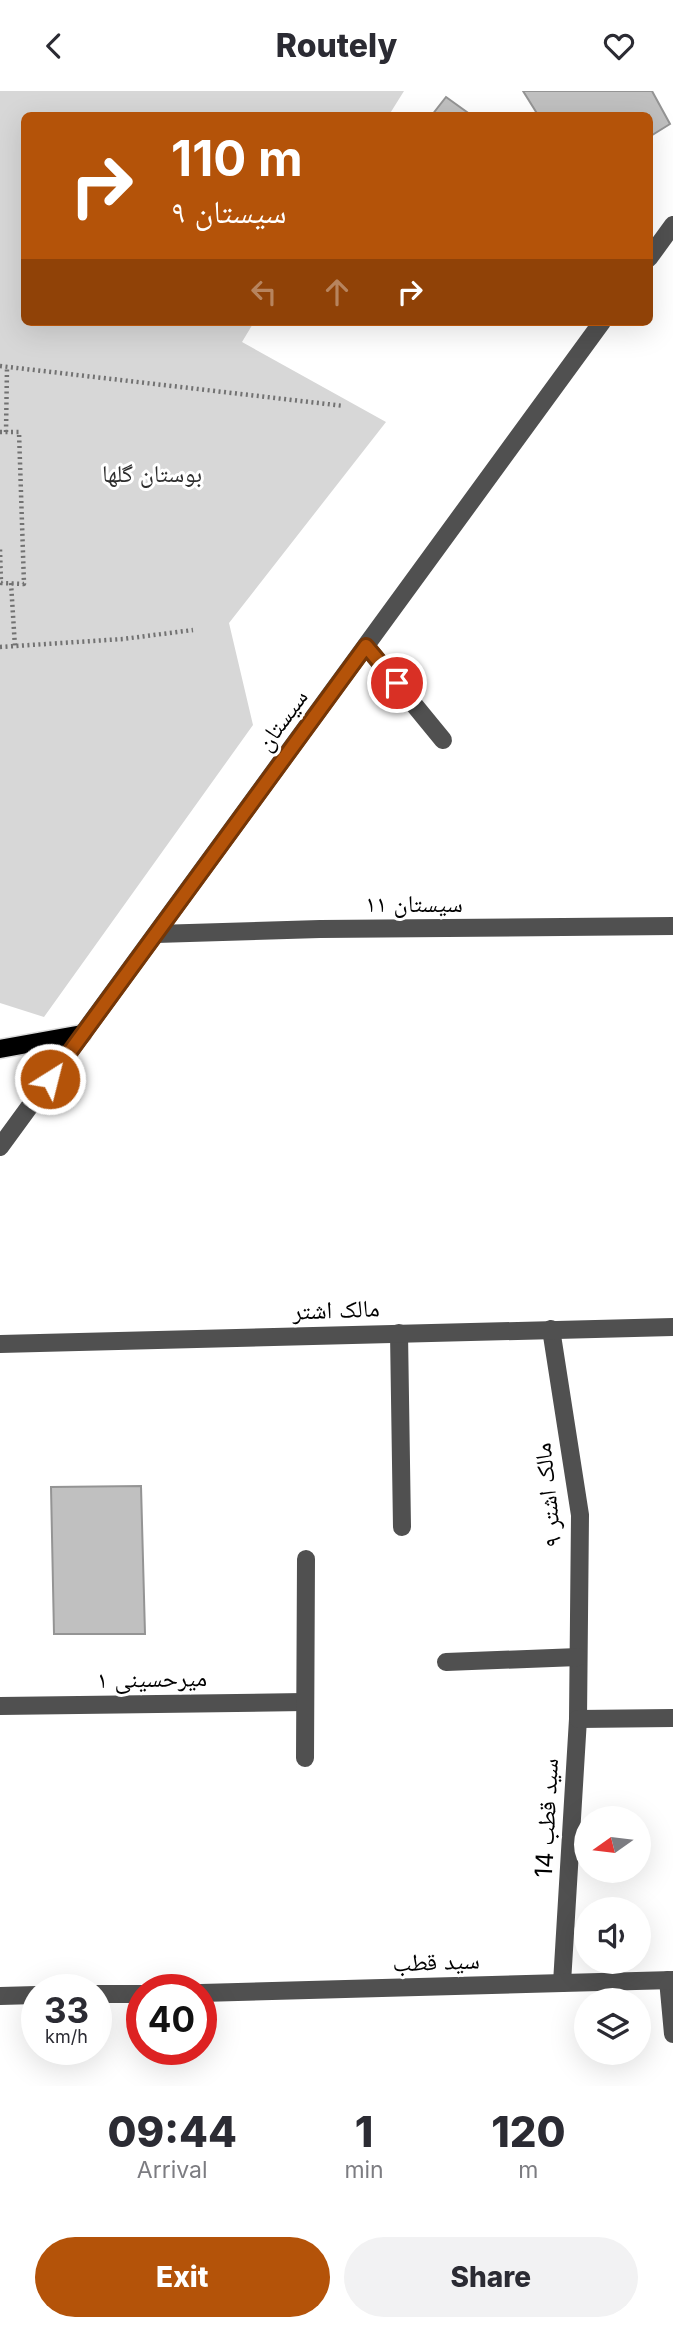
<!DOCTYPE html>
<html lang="en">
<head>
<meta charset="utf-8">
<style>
  :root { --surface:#fff; --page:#f2f2f3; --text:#2b2b33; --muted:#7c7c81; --accent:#b45309 }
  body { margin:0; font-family:Inter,"Noto Naskh Arabic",sans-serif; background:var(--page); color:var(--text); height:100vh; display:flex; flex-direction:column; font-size:26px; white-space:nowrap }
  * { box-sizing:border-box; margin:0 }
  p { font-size:23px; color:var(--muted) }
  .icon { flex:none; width:38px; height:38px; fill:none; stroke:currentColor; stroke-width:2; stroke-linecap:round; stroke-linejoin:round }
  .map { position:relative; height:1995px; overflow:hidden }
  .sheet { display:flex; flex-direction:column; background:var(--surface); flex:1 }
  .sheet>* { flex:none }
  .banner { position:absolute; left:21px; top:21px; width:632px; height:214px; border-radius:10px; box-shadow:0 7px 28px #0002; background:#b45309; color:#fff; overflow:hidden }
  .needle { width:46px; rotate:256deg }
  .fabs { position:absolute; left:574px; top:1715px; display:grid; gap:14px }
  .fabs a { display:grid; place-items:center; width:77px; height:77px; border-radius:50%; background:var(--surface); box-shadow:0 7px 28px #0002; font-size:35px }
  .speed { position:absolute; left:21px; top:1883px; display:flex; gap:14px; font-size:35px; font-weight:700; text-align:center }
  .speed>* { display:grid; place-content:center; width:91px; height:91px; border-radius:50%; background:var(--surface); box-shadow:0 7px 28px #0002; line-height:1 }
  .speed small { font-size:18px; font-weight:400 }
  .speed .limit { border:10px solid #d22; background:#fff; color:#111 }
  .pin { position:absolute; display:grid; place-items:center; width:60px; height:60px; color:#fff; margin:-30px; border:4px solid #fff; border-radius:50%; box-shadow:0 2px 7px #0007 }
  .me { position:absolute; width:77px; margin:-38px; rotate:36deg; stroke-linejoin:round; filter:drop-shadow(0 0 5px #0008) }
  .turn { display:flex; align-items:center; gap:24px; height:147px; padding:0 35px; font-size:32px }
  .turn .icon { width:91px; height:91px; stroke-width:2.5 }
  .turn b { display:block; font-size:49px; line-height:60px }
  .lanes { display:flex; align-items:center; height:66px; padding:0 35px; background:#0003; justify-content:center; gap:35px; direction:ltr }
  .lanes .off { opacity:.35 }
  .eta { display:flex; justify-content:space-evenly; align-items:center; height:119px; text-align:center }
  .eta b { font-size:42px; font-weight:800; line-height:49px }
  .primary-button { display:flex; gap:14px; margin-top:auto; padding:14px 35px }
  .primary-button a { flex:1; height:80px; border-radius:42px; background:var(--accent); color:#fff; font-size:28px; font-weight:800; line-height:80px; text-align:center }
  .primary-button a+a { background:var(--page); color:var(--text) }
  header { display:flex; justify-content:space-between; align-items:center; height:91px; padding:0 35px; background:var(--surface); font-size:32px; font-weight:800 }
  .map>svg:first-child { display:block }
</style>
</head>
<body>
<header><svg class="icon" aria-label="back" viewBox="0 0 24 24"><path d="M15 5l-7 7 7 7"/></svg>Routely<svg class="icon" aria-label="heart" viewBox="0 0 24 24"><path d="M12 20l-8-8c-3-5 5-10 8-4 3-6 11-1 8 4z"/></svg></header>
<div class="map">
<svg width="673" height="1995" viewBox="0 0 673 1995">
  <rect width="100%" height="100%" fill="#fff"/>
  <!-- green -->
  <path fill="#d7d7d7" d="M0 0H404L389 24H24V231H254L242 251 386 331 229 532 253 634 44 926 0 912Z"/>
  <!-- building -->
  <g fill="#c0c0c0" stroke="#949494" stroke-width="2">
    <path d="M523 0H652L670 33 649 46V24H538Z"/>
    <path d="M446 6 471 24H432Z"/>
    <path d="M141 1395 145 1543H54L51 1396Z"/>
  </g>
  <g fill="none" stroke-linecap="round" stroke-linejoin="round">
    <!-- major casing -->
    <g stroke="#dbdbdb" stroke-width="21">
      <path id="major" d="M0 958 82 943"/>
    </g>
    <!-- path -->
    <g stroke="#727272" stroke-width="4.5" stroke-dasharray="2 3.5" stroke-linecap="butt">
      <path d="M0 275 344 315"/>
      <path d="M0 341H19L24 493 1 492 0 458"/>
      <path d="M6 341 7 276"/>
      <path d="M11 492 15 556"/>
      <path d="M0 556 123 548 193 539"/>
    </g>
    <!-- minor -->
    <g stroke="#505050" stroke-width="18">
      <path d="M649 167 673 134"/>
      <path d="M366 555 443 649"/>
      <path d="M156 843 320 838 673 835"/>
      <path d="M0 1056 602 231"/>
      <path d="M551 1238 580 1424 578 1628 562 1892"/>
      <path d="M399 1242 402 1436"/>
      <path d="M0 1253 673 1236"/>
      <path d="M446 1571 578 1566"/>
      <path d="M0 1615 304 1611"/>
      <path d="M578 1628 673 1627"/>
      <path d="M305 1667 306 1468"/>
      <path d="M668 1889 673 1943"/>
      <path d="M201 1902 673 1889"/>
      <path d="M96 1903H142"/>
      <path d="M0 1905 37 1904"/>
    </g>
    <!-- major -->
    <use href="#major" stroke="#000" stroke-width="18"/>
  </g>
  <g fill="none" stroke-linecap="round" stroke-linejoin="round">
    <!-- route casing -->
    <g stroke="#753606" stroke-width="18">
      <path id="route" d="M50 988 366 555 397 592"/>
    </g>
    <!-- route -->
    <use href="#route" stroke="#b45309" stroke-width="12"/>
  </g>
  <g text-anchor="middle" stroke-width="6" stroke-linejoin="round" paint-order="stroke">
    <!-- park labels -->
    <g font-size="24" fill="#2e2e2e" stroke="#fff">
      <text x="152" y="391">بوستان گلها</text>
    </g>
    <!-- street labels -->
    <g font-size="24" fill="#000" stroke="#fff">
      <text transform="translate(282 629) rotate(-54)" y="8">سیستان</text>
      <text x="414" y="821">سیستان ۱۱</text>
      <text transform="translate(336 1219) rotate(-2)" y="8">مالک اشتر</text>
      <text transform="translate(548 1404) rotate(-96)" y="8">مالک اشتر ۹</text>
      <text transform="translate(152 1588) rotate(-1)" y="8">میرحسینی ۱</text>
      <text transform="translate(547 1727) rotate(-87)" y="8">سید قطب 14</text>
      <text transform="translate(436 1871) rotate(-2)" y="8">سید قطب</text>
    </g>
  </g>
</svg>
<div class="fabs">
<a><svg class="needle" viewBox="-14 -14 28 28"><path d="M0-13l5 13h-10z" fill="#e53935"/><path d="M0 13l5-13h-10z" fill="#7c7c81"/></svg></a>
<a><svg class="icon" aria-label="sound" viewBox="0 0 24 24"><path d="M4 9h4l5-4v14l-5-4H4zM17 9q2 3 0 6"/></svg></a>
<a><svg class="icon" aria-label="layers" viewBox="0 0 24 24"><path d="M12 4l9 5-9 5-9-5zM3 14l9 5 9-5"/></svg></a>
</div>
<div class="speed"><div>33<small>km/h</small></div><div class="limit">40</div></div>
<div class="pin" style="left:397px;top:592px;background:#d93025"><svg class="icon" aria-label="arrive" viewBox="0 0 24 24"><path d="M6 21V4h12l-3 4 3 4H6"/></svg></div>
<svg class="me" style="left:50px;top:988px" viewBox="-20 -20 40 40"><circle r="17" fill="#b45309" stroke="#fff" stroke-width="3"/><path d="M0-11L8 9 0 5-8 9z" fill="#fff"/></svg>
<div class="banner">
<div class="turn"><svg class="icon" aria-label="right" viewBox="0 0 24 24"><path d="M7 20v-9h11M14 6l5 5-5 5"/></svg><div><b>110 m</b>سیستان ۹</div></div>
<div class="lanes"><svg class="icon off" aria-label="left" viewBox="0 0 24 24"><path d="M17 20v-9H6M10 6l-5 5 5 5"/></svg><svg class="icon off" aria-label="ahead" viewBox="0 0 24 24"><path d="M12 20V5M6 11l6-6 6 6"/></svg><svg class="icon" aria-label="right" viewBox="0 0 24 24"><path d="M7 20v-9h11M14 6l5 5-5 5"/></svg></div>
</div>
</div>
<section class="sheet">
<div class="eta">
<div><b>09:44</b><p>Arrival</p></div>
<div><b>1</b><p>min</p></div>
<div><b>120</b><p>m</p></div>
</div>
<div class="primary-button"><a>Exit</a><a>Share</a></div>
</section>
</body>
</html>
